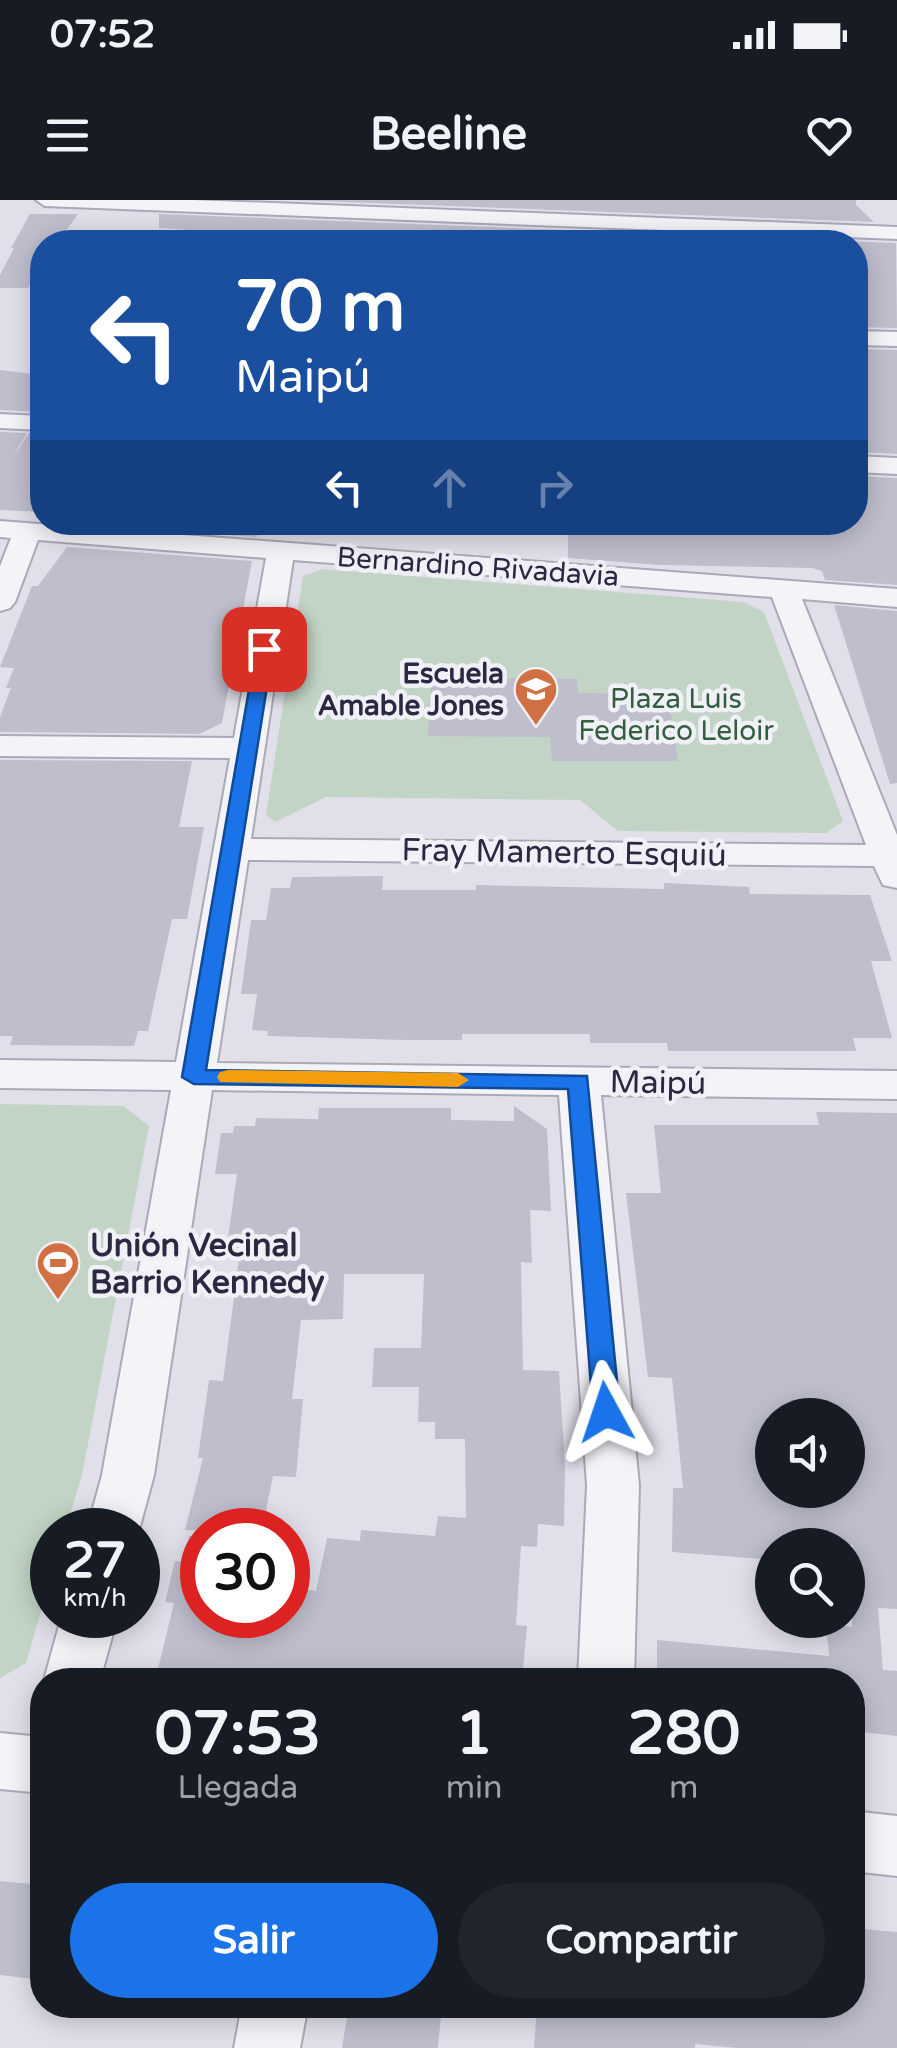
<!DOCTYPE html>
<html lang="es">
<head>
<meta charset="utf-8">
<style>
  :root { --surface:#171b24; --page:#20242c; --text:#f1f3f6; --muted:#9ea1a6; --accent:#1a73e8 }
  body { margin:0; font-family:"Varela Round",sans-serif; background:var(--page); color:var(--text); height:100vh; display:flex; flex-direction:column; font-size:38px; white-space:nowrap }
  * { box-sizing:border-box; margin:0 }
  p { font-size:32px; color:var(--muted) }
  .icon { flex:none; width:55px; height:55px; fill:none; stroke:currentColor; stroke-width:2; stroke-linecap:round; stroke-linejoin:round }
  .map { position:relative; flex:1; overflow:hidden }
  .sheet { position:absolute; left:30px; top:1468px; width:835px; height:350px; display:flex; flex-direction:column; background:var(--surface); border-radius:40px; box-shadow:0 5px 25px #0003 }
  .sheet>* { flex:none }
  .guide { position:absolute; left:30px; top:30px; width:838px; height:305px; border-radius:40px; box-shadow:0 5px 25px #0003; background:#1a4fa0; color:#fff; overflow:hidden }
  .controls { position:absolute; left:755px; top:1198px; display:grid; gap:20px }
  .controls a { display:grid; place-items:center; width:110px; height:110px; border-radius:50%; background:var(--surface); box-shadow:0 5px 25px #0003; font-size:50px }
  .speed { position:absolute; left:30px; top:1308px; display:flex; gap:20px; font-size:50px; font-weight:700; text-align:center }
  .speed>* { display:grid; place-content:center; width:130px; height:130px; border-radius:50%; background:var(--surface); box-shadow:0 5px 25px #0003; line-height:1 }
  .speed small { font-size:25px; font-weight:400 }
  .speed .limit { border:15px solid #d22; background:#fff; color:#111 }
  .pin { position:absolute; display:grid; place-items:center; width:85px; height:85px; color:#fff; margin:-42px; border-radius:20px; box-shadow:0 5px 15px #0006 }
  .me { position:absolute; width:110px; margin:-55px; rotate:355deg; stroke-linejoin:round; filter:drop-shadow(0 0 8px #0008) }
  .turn { display:flex; align-items:center; gap:35px; height:210px; padding:0 40px; font-size:45px }
  .turn .icon { width:130px; height:130px; stroke-width:2.5 }
  .turn b { display:block; font-size:70px; line-height:85px }
  .lanes { display:flex; align-items:center; height:95px; padding:0 40px; background:#0003; justify-content:center; gap:50px; direction:ltr }
  .lanes .off { opacity:.35 }
  .eta { display:flex; justify-content:space-evenly; align-items:center; height:170px; text-align:center }
  .eta b { font-size:60px; font-weight:800; line-height:70px }
  .action { display:flex; gap:20px; margin-top:auto; padding:20px 40px }
  .action a { flex:1; height:115px; border-radius:60px; background:var(--accent); color:#fff; font-size:40px; font-weight:800; line-height:115px; text-align:center }
  .action a+a { background:var(--page); color:var(--text) }
  .status { display:flex; justify-content:space-between; align-items:center; height:70px; padding:0 50px; background:var(--surface); direction:ltr }
  .status svg { height:28px; fill:currentColor }
  header { display:flex; justify-content:space-between; align-items:center; height:130px; padding:0 40px; background:var(--surface); font-size:45px; font-weight:800 }
  .map>svg:first-child { display:block }
</style>
</head>
<body>
<div class="status"><b>07:52</b><svg viewBox="0 0 49 12"><path d="M0 12V9h3v3zM5 12V6h3v6zM10 12V3h3v9zM15 12V0h3v12zM26 1h20v11H26zM47 4h2v5h-2z"/></svg></div>
<header><svg class="icon" aria-label="menu" viewBox="0 0 24 24"><path d="M4 6h16M4 12h16M4 18h16"/></svg>Beeline<svg class="icon" aria-label="heart" viewBox="0 0 24 24"><path d="M12 20l-8-8c-3-5 5-10 8-4 3-6 11-1 8 4z"/></svg></header>
<div class="map">
<svg width="897" height="1848" viewBox="0 0 897 1848">
  <rect width="100%" height="100%" fill="#e1e0ea"/>
  <!-- green -->
  <g fill="#c1d4c5">
    <path d="M323 369 743 402 764 412 843 621 826 633 618 631 580 600 326 597 275 622 266 615 303 376Z"/>
    <path d="M0 904 123 906 149 926 82 1275 65 1330H52V1373L26 1463 0 1478Z"/>
  </g>
  <!-- building -->
  <g fill="#bfbecd" fill-rule="evenodd">
    <path d="M290 0H856V5L874 22Z"/>
    <path d="M30 14H78L58 42H42V66L28 88H0V75L14 48H11Z"/>
    <path d="M159 14 896 43 897 128 855 127V42H262L267 35 159 28Z"/>
    <path d="M855 149 897 150V254L855 252Z"/>
    <path d="M0 170 42 175 40 212 0 210Z"/>
    <path d="M0 232 27 233 10 261 29 233 42 234V312L0 310Z"/>
    <path d="M855 276 897 278V385L825 380 822 371 812 368 659 365 568 358V322H855Z"/>
    <path d="M193 322H259L257 337 188 332Z"/>
    <path d="M67 347 252 361 222 523 199 534 0 532V517L11 488H6L14 468 0 467 32 386H38Z"/>
    <path d="M834 405 897 411V583L890 584Z"/>
    <path d="M431 478 577 479 578 493 668 494 678 561H552L550 537 428 536Z"/>
    <path d="M0 560 192 561 179 627H204L187 719H172L148 831H138L134 846 10 845 13 836H0Z"/>
    <path d="M383 676 382 690H476V685L664 689V683L749 687 750 694 870 695 892 761H871L892 838H853L856 851H668L667 843H590V834H462V840H405L267 836 268 831 252 830 257 794H241L251 720H266L271 688H290L292 677Z"/>
    <path d="M514 906 547 929 551 1011 530 1010 532 1063 521 1062 523 1170 559 1171 565 1266 564 1326 538 1324 537 1347 521 1346 516 1425 527 1426 522 1480 443 1476V1480H209L210 1474 158 1469 174 1403 165 1402 175 1361 183 1362 189 1336 202 1338V1415H288V1388L316 1391 327 1338 360 1341 361 1330 435 1336 438 1316 466 1318 465 1239H435V1222H418L419 1187H372L374 1148H421L424 1074H344L343 1119 301 1120 292 1199H303L296 1277 273 1276 262 1330H185L203 1258H198L209 1180 223 1181 239 1059H225L237 974H215L221 933H233L234 926H255L256 918 318 919 319 908H451V920L514 921Z"/>
    <path d="M816 912 897 913V1409L878 1408 883 1470 897 1471V1536L852 1531V1480H657V1440L829 1456 826 1424 852 1427V1399L856 1398 853 1345H772V1360L672 1352 673 1288H683L672 1178 648 1177 626 993H661L654 925H819ZM772 1215H848V1291L772 1290Z"/>
    <path d="M0 1681 42 1685V1780L0 1775Z"/>
    <path d="M852 1728 897 1732V1848H737L695 1844V1848H534L537 1805H852Z"/>
    <path d="M349 1805H442L438 1848H342Z"/>
  </g>
  <g fill="none" stroke-linecap="round" stroke-linejoin="round">
    <!-- minor casing -->
    <g stroke="#aaa9b8" stroke-width="4">
      <g id="minor">
        <path d="M36 0H192L897 27V39L45 6Z"/>
        <path d="M855 131 897 132V146L855 145Z"/>
        <path d="M0 214 42 216V230L0 228Z"/>
        <path d="M855 256 897 258V274L855 272Z"/>
        <path d="M0 321 897 389V407L802 399 897 635V688L883 685 874 666 248 660 217 863 897 871V899L601 895 639 1285 634 1480H578L587 1285 559 895 212 890 154 1275 139 1330 138 1334V1330H87L102 1275 171 890 0 888V860L176 862 230 558 0 556V536L234 538 266 358 38 340 15 402 10 408 0 411V366L11 338 0 337ZM293 360 772 397 866 645 251 639Z"/>
        <path d="M62 1415H118L100 1480H44Z"/>
        <path d="M0 1533 42 1537V1593L0 1589Z"/>
        <path d="M852 1611 897 1616V1676L852 1671Z"/>
        <path d="M242 1805H308L300 1848H234Z"/>
      </g>
    </g>
    <!-- minor -->
    <use href="#minor" fill="#f4f3f8" fill-rule="evenodd"/>
  </g>
  <!-- route -->
  <path fill="#1a73e8" stroke="#114b97" stroke-width="2.5" d="M264 444 273 449 206 870 587 876 620 1212 616 1219 606 1222 597 1219 593 1212 568 889 194 884 182 877 256 449Z"/>
  <!-- slow -->
  <path fill="#f59e0b" d="M228 870 458 873 469 880 458 887 220 882 217 877 220 872Z"/>
  <!-- icons -->
  <defs>
    <g id="school-pin" transform="scale(2.25)"><path d="M0 17L-7.5 6A9.5 9.5 0 1 1 7.5 6Z" fill="#d17043" stroke="#f0f0f7"/><path d="M0-5L7-2L0 1L-7-2ZM-4 1L0 2.5L4 1V4Q0 6-4 4Z" fill="#fff"/></g>
    <g id="stadium-pin" transform="scale(2.25)"><path d="M0 17L-7.5 6A9.5 9.5 0 1 1 7.5 6Z" fill="#d17043" stroke="#f0f0f7"/><path d="M0-5a6.5 5 0 1 0 0 10a6.5 5 0 1 0 0-10ZM-3.5-1.8h7v3.6h-7Z" fill="#fff"/></g>
  </defs>
  <g fill-rule="evenodd">
    <use href="#school-pin" x="536" y="489"/>
    <use href="#stadium-pin" x="58" y="1063"/>
  </g>
  <g text-anchor="middle" stroke-width="9" stroke-linejoin="round" paint-order="stroke">
    <!-- far-street labels -->
    <g font-size="28" fill="#2b2842" stroke="#f0f0f7">
      <text transform="translate(478 366) rotate(4)" y="10">Bernardino Rivadavia</text>
    </g>
    <!-- far-poi labels -->
    <g font-size="28" font-weight="bold" fill="#2b2842" stroke="#f0f0f7" text-anchor="end">
      <text x="504" y="483">Escuela<tspan x="504" dy="32">Amable Jones</tspan></text>
    </g>
    <!-- far-park labels -->
    <g font-size="28" fill="#355e41" stroke="#f0f0f7">
      <text x="676" y="508">Plaza Luis<tspan x="676" dy="32">Federico Leloir</tspan></text>
    </g>
    <!-- street labels -->
    <g font-size="32" fill="#2b2842" stroke="#f0f0f7">
      <text transform="translate(564 652) rotate(1)" y="11">Fray Mamerto Esquiú</text>
      <text transform="translate(658 882) rotate(1)" y="11">Maipú</text>
    </g>
    <!-- poi labels -->
    <g font-size="32" font-weight="bold" fill="#2b2842" stroke="#f0f0f7" text-anchor="start">
      <text x="90" y="1056">Unión Vecinal<tspan x="90" dy="37">Barrio Kennedy</tspan></text>
    </g>
  </g>
</svg>
<div class="controls">
<a><svg class="icon" aria-label="sound" viewBox="0 0 24 24"><path d="M4 9h4l5-4v14l-5-4H4zM17 9q2 3 0 6"/></svg></a>
<a><svg class="icon" aria-label="search" viewBox="0 0 24 24"><circle cx="10" cy="10" r="6"/><path d="M15 15l6 6"/></svg></a>
</div>
<div class="speed"><div>27<small>km/h</small></div><div class="limit">30</div></div>
<div class="pin" style="left:264px;top:449px;background:#d93025"><svg class="icon" aria-label="arrive" viewBox="0 0 24 24"><path d="M6 21V4h12l-3 4 3 4H6"/></svg></div>
<svg class="me" style="left:606px;top:1212px" viewBox="-20 -20 40 40"><path d="M0-17L14 15 0 8-14 15z" fill="#1a73e8" stroke="#fff" stroke-width="4"/></svg>
<div class="guide">
<div class="turn"><svg class="icon" aria-label="left" viewBox="0 0 24 24"><path d="M17 20v-9H6M10 6l-5 5 5 5"/></svg><div><b>70 m</b>Maipú</div></div>
<div class="lanes"><svg class="icon" aria-label="left" viewBox="0 0 24 24"><path d="M17 20v-9H6M10 6l-5 5 5 5"/></svg><svg class="icon off" aria-label="ahead" viewBox="0 0 24 24"><path d="M12 20V5M6 11l6-6 6 6"/></svg><svg class="icon off" aria-label="right" viewBox="0 0 24 24"><path d="M7 20v-9h11M14 6l5 5-5 5"/></svg></div>
</div>
<section class="sheet">
<div class="eta">
<div><b>07:53</b><p>Llegada</p></div>
<div><b>1</b><p>min</p></div>
<div><b>280</b><p>m</p></div>
</div>
<div class="action"><a>Salir</a><a>Compartir</a></div>
</section>
</div>
</body>
</html>
